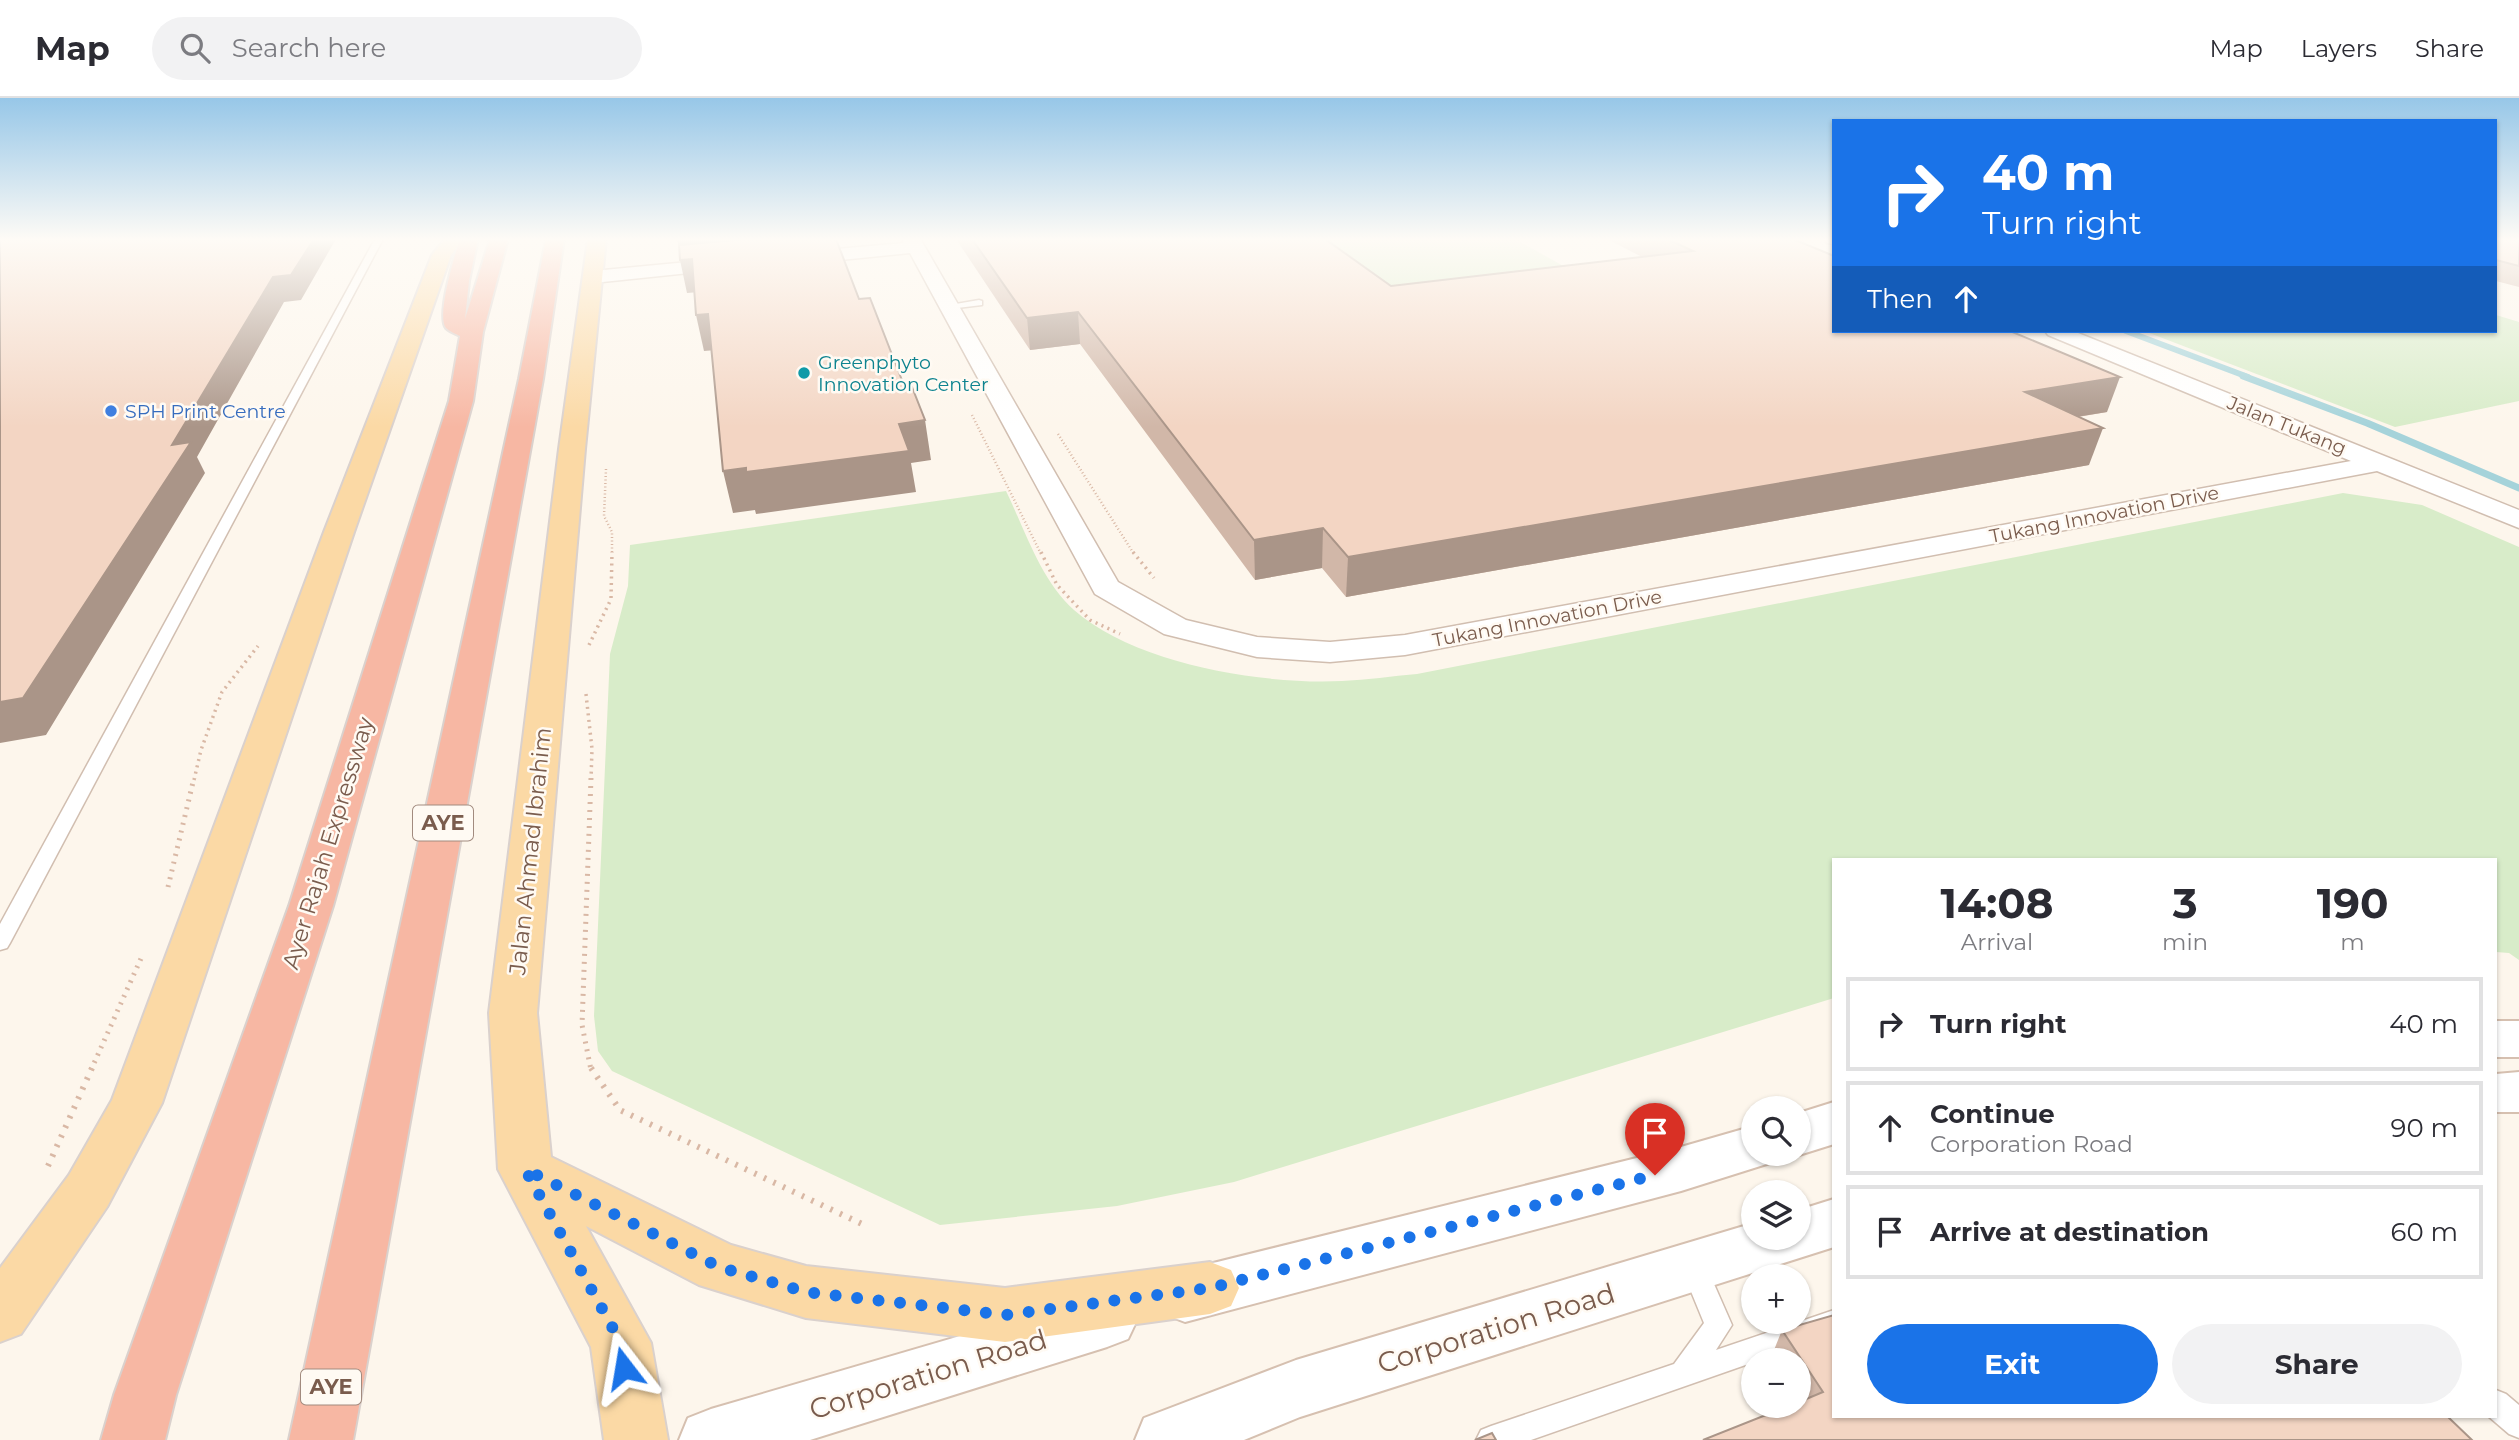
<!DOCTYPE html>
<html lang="en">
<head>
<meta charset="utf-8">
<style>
  :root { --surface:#fff; --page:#f2f2f3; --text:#2b2b33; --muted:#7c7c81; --line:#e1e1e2; --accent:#1a73e8 }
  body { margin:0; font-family:Montserrat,sans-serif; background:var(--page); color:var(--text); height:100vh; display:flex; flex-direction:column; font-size:26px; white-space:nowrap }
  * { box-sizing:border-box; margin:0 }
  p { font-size:23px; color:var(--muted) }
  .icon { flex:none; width:38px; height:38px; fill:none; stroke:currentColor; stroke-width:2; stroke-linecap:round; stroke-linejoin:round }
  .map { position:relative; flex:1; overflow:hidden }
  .sheet { position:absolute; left:1832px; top:760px; width:665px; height:560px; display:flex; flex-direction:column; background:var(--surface); border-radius:0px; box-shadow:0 2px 5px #0004 }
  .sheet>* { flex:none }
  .banner { position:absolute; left:1832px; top:21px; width:665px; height:214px; border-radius:0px; box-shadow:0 2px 5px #0004; background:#1a73e8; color:#fff; overflow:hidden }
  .buttons { position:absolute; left:1741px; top:998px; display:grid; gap:14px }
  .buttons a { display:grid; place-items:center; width:70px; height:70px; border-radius:50%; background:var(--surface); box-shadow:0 2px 5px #0004; font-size:35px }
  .pin { position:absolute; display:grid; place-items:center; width:60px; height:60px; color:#fff; margin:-72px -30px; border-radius:50% 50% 50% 0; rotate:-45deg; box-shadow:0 0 7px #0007 }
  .pin .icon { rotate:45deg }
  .me { position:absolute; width:77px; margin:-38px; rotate:346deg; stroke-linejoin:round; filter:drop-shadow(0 0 5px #0008) }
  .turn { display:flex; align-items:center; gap:24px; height:147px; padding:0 35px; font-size:32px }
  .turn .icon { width:91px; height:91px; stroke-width:2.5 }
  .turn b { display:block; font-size:49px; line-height:60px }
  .then { display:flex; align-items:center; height:66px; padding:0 35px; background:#0003; gap:14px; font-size:26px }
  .eta { display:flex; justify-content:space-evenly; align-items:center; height:119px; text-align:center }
  .eta b { font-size:42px; font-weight:700; line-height:49px }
  .primary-button { display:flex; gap:14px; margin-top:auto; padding:14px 35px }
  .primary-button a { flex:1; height:80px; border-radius:42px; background:var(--accent); color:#fff; font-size:28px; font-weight:700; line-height:80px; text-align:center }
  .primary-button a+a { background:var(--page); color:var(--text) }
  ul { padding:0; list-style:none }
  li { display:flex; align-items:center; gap:21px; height:94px; margin:0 14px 10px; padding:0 21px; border:4px solid var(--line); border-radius:0px }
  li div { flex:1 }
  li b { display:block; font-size:26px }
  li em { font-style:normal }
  header { display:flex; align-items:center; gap:42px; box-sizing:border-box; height:98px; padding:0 35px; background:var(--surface); border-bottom:2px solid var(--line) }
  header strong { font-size:33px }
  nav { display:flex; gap:38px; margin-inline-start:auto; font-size:24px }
  .search { width:490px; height:63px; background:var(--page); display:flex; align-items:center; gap:18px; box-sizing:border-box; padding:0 24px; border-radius:38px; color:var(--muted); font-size:26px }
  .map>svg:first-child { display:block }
</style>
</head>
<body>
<header>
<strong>Map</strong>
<div class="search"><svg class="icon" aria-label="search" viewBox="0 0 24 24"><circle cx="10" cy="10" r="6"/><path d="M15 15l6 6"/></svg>Search here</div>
<nav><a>Map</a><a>Layers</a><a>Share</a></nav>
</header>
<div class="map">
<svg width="2519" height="1342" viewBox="0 0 2519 1342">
  <rect width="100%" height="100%" fill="#fdf6ec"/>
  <!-- green -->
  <g fill="#d8ecc9">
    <path d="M1308 141H1515L1603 190 1408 213Z"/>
    <path d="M2496 217 2519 224V303L2395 329 2144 233H2496Z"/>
    <path d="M1006 393C1025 432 1041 483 1074 512 1135 566 1263 587 1342 583 1367 582 1392 578 1417 576L2343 395 2422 407 2519 449V862L2509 855 2496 854V761H1834V900L1234 1084 1117 1108 940 1127 612 973 598 953 594 918 610 556 628 488 630 447Z"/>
  </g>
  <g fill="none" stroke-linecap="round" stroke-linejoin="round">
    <!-- stream-far1 -->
    <path stroke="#a5d3da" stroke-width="6" d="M2126 233 2248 279"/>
    <!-- stream -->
    <path stroke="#a5d3da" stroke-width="7" d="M2243 278 2367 325 2519 390"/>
    <!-- service casing -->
    <g stroke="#d1beb0" stroke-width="3">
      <g id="service">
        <path d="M375 141H383L10 845 7 850 0 852V826Z"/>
        <path d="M979 202 982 203V207L949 211 944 208Z"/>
        <path d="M1694 1158 1703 1161 1732 1227 1716 1252 1834 1212V1236L1761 1262H1754V1264L1531 1342H1476L1481 1332 1491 1328 1674 1266 1704 1225 1681 1169 1685 1161Z"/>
        <path d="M2496 1292 2506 1296 2519 1307V1340L2509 1336 2488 1318H2496Z"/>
      </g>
    </g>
    <!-- minor casing -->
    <g stroke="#d1beb0" stroke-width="3">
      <g id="minor">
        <path d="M902 141H920L925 149 1118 484 1186 522 1257 539 1330 544 1405 537 2351 363 2048 237 2045 233H2073L2519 412V430L2377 373 1405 557 1330 564 1257 559 1164 536 1095 496 910 155 791 167 782 161 791 155 904 145Z"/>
        <path d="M1824 141H1834V146L1827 145Z"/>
        <path d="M730 160 737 162 739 166 737 170 593 185 584 179 593 173Z"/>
      </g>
    </g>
    <!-- secondary casing -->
    <g stroke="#d6c0b0" stroke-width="4">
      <g id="secondary">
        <rect x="2496" y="923" width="23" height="36"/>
        <path d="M2519 974V1014H2496V976Z"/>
        <path d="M1834 1004V1046L1799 1057 1794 1055H1799V1015Z"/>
        <path d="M1754 1028V1055H1777L1773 1064 1681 1093 1185 1224 1164 1216 1156 1198 1164 1180 1185 1172 1681 1049Z"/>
        <path d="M1834 1101V1149L1300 1319 1244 1342H1135L1144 1320 1296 1262 1754 1125V1139H1799V1112Z"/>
        <path d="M1107 1195 1128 1203 1137 1222 1128 1241 1107 1249 810 1342H679L688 1320 711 1311Z"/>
      </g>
    </g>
    <!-- primary casing -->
    <g stroke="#dad1cd" stroke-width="4">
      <g id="primary">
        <path d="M445 141H463L451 157 354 434 162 1005 107 1109 21 1236 0 1244V1170L69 1077 112 1002 324 434 432 157Z"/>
        <path d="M588 141H606L585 351 537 915 551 1059 731 1147 806 1168 1005 1190 1210 1164 1231 1172 1239 1190 1231 1208 1210 1216 1005 1244 806 1220 699 1187 586 1128 651 1245 668 1342H604L591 1249 498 1071 489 915 559 351Z"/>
      </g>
    </g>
    <!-- motorway casing -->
    <g stroke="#dad1cd" stroke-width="4">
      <g id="motorway">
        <path d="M460 141H478L469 183 465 221 490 141H508L483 234 473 303 333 808 176 1297 165 1342H101L114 1297 289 808 449 303 460 238C456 236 449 233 446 230 436 218 455 156 460 141Z"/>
        <path d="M546 141H564L543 281 353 1342H289L519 281Z"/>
      </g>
    </g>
    <!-- path-far3 -->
    <g stroke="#d9b8a5" stroke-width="2.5" stroke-dasharray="1 2.5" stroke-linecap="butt">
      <path d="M1797 141 1807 145"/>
      <path d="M972 317 1041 456"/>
      <path d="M1058 336 1134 456"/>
      <path d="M606 371 604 418 612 434V456"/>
    </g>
    <!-- path-far2 -->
    <g stroke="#d9b8a5" stroke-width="3.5" stroke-dasharray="2 4.5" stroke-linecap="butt">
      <path d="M1041 454 1057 487 1090 522 1120 536"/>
      <path d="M1133 454 1154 480"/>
      <path d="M589 547 611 501 612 454"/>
      <path d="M586 596 592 651 591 682"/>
      <path d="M194 682 201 652 222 594 258 548"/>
    </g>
    <!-- path-far1 -->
    <g stroke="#d9b8a5" stroke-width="5" stroke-dasharray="2 6" stroke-linecap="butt">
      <path d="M591 680 582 927 591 972"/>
      <path d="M168 789 194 680"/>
      <path d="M91 972 143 856"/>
    </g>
    <!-- path -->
    <g stroke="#d9b8a5" stroke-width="6" stroke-dasharray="2.5 8" stroke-linecap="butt">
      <path d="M591 970 620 1012 862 1126"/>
      <path d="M48 1068 92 970"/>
    </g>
    <!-- service -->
    <use href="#service" fill="#fff" fill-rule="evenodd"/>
    <!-- minor -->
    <use href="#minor" fill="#fff" fill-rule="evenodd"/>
    <!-- secondary -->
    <use href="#secondary" fill="#fff" fill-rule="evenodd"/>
    <!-- primary -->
    <use href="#primary" fill="#fbd9a5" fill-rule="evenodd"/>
    <!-- motorway -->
    <use href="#motorway" fill="#f7b7a3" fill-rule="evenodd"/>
  </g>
  <!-- wall -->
  <g fill="#d1b7a8">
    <path d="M956 141H1325L1391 188 1642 159 1607 141H1793L2107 314 2078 319 2089 367 1346 499 1322 470 1255 482 1080 246 1030 252Z"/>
    <path d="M2496 141H2519V189L2496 183Z"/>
    <path d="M1782 1232 2472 1342 1777 1313 1773 1307H1799V1262H1770Z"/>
  </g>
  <!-- shaded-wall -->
  <g fill="#aa9588">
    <path d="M314 141H336L301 202 284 204 197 359 205 375 46 637 0 645V604L172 347 273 179Z"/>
    <path d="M677 141H832L699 194 687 195 680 162 679 149Z"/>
    <path d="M1078 214 1080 246 1030 252 1027 220Z"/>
    <path d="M708 216 716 252 704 253 696 217Z"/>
    <path d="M2120 279 2107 314 2014 329 2025 294Z"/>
    <path d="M925 322 931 362 911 365 916 394 756 416 755 412 733 415 723 373 899 326Z"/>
    <path d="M2103 330 2089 367 1346 499 1348 459Z"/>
    <path d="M1323 430 1322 470 1255 482 1254 442Z"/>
  </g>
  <!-- building -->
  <g fill="#f3d5c3" stroke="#aa9588" stroke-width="2">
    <path d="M0 141H314L291 177 273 179 172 347 191 344 23 600 0 604Z"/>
    <path d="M746 141H836L859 201 870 200 905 290 912 289 925 322 899 326 909 353 746 374V370L723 373 708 216 696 217 692 161 680 162 679 147Z"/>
    <path d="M972 141H1325L1391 188 1693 153 1667 141H1793L1834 158V233H2010L2120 279 2025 294 2103 330 1348 459 1323 430 1254 442 1078 214 1027 220Z"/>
    <path d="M2496 141H2519V168L2496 162Z"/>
    <path d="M1834 1217V1318H2447L2472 1342H1703L1791 1307H1799V1304L1823 1294 1782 1232Z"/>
    <path d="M1492 1335 1496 1342H1475Z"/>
  </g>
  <!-- sky -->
  <linearGradient id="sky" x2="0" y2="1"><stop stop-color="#97c7e8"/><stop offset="0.43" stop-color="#fefbf6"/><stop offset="1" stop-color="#fefbf6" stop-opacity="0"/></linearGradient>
  <rect width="2519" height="329" fill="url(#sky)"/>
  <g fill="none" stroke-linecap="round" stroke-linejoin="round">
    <!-- route -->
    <path stroke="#1a73e8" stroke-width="12" stroke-dasharray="0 21.6" d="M624 1270 621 1245 525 1071 719 1169 806 1194 1005 1217 1210 1190 1655 1077"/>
  </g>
  <!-- markers -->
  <circle fill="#0f9aa8" stroke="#fffaf3" stroke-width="2.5" cx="804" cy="275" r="7"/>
  <circle fill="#3f7fe0" stroke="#fffaf3" stroke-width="2.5" cx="111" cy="313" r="7"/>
  <g text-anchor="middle" stroke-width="5" stroke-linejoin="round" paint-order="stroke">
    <!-- far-culture labels -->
    <g font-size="19" fill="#0d838f" stroke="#fffaf3" text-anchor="start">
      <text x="818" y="271">Greenphyto<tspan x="818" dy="22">Innovation Center</tspan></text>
    </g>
    <!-- far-shop labels -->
    <g font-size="19" fill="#366cbe" stroke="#fffaf3" text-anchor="start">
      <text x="125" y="320">SPH Print Centre</text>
    </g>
    <!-- far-street labels -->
    <g font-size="19" fill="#7a5c4d" stroke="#fffaf3">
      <text transform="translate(2287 327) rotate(22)" y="7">Jalan Tukang</text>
      <text transform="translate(2104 416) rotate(-11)" y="7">Tukang Innovation Drive</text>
      <text transform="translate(1547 520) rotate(-11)" y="7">Tukang Innovation Drive</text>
    </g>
    <!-- shield labels -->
    <g fill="#fffaf3" stroke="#a28b7f" stroke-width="2">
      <rect x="413" y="707.5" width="60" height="35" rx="5"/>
      <rect x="301" y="1271.5" width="60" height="35" rx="5"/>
    </g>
    <g font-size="21" font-weight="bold" fill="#7a5c4d">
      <text x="443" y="732">AYE</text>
      <text x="331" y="1296">AYE</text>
    </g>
    <!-- street labels -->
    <g font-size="23" fill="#7a5c4d" stroke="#fffaf3">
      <text transform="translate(328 745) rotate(-73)" y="8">Ayer Rajah Expressway</text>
      <text transform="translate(530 753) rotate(-84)" y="8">Jalan Ahmad Ibrahim</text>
    </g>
    <!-- near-street labels -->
    <g font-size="28" fill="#7a5c4d" stroke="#fffaf3">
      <text transform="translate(1496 1230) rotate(-17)" y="10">Corporation Road</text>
      <text transform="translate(928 1276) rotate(-17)" y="10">Corporation Road</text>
    </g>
  </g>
</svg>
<div class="buttons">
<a><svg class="icon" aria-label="search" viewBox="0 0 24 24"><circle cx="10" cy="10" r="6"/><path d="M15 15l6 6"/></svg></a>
<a><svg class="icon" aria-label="layers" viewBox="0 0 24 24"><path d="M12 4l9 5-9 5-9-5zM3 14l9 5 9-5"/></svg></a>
<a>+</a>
<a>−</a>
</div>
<div class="pin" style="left:1655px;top:1077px;background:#d93025"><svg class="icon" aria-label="arrive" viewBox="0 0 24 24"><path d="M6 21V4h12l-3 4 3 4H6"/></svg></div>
<svg class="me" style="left:624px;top:1270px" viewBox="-20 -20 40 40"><path d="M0-17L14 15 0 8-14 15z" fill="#1a73e8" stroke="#fff" stroke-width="4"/></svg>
<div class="banner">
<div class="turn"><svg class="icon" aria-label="right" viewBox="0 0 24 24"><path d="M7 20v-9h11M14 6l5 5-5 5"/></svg><div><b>40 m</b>Turn right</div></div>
<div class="then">Then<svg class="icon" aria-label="ahead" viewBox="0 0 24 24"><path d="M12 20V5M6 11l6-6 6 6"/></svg></div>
</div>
<section class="sheet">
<div class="eta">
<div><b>14:08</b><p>Arrival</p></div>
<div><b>3</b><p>min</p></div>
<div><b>190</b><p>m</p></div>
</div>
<ul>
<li><svg class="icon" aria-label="right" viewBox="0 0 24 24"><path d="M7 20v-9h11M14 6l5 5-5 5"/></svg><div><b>Turn right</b></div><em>40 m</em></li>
<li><svg class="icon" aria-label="ahead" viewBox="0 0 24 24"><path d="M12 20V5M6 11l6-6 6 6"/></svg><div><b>Continue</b><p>Corporation Road</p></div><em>90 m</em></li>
<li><svg class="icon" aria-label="arrive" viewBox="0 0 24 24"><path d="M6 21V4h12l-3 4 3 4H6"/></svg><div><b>Arrive at destination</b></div><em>60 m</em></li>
</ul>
<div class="primary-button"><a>Exit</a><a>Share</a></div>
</section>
</div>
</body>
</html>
